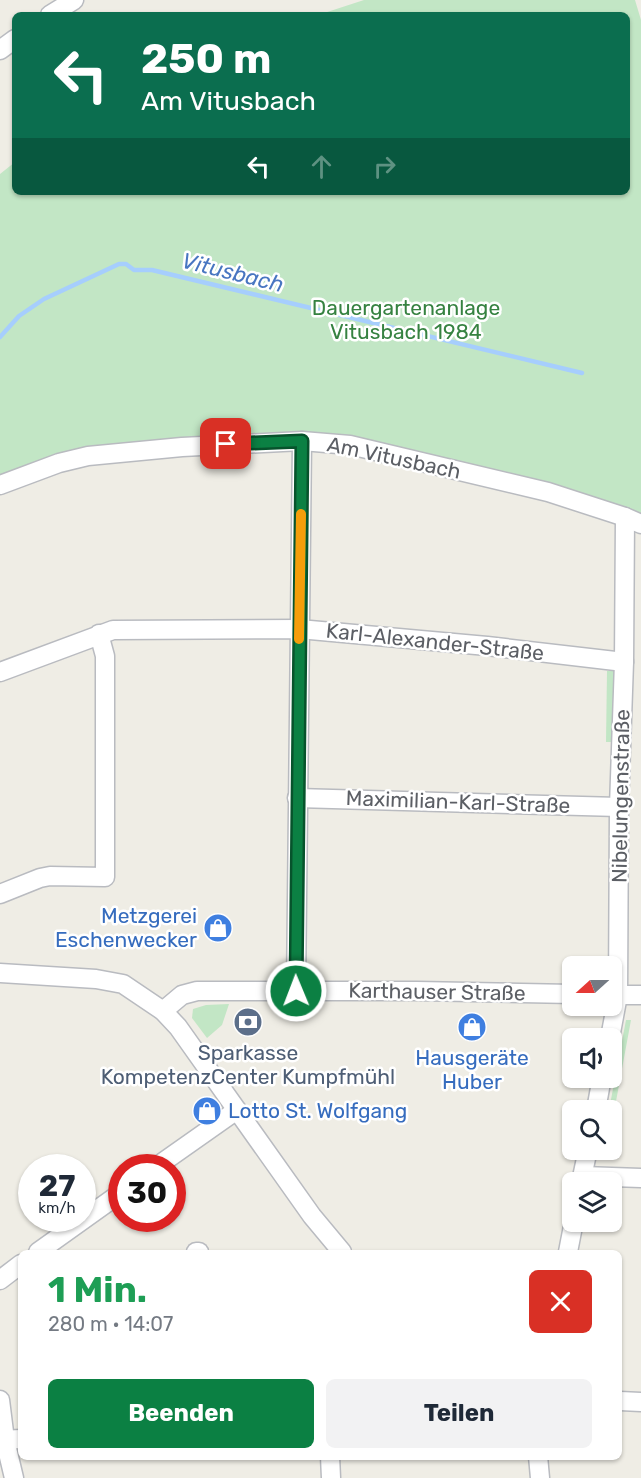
<!DOCTYPE html>
<html lang="de">
<head>
<meta charset="utf-8">
<style>
  :root { --surface:#fff; --page:#f2f2f3; --text:#1f2937; --muted:#747a83; --accent:#0b8043 }
  body { margin:0; font-family:Rubik,sans-serif; background:var(--page); color:var(--text); height:100vh; display:flex; flex-direction:column; font-size:22px; white-space:nowrap }
  * { box-sizing:border-box; margin:0 }
  p { font-size:20px; color:var(--muted) }
  .icon { flex:none; width:33px; height:33px; fill:none; stroke:currentColor; stroke-width:2; stroke-linecap:round; stroke-linejoin:round }
  .map { position:relative; flex:1; overflow:hidden }
  .side { position:absolute; left:18px; top:1250px; width:604px; height:210px; display:flex; flex-direction:column; background:var(--surface); border-radius:9px; box-shadow:0 2px 4px #0004 }
  .side>* { flex:none }
  .banner { position:absolute; left:12px; top:12px; width:618px; height:183px; border-radius:9px; box-shadow:0 2px 4px #0004; background:#0b6e4f; color:#fff; overflow:hidden }
  .needle { width:39px; rotate:249deg }
  .fabs { position:absolute; left:562px; top:956px; display:grid; gap:12px }
  .fabs a { display:grid; place-items:center; width:60px; height:60px; border-radius:9px; background:var(--surface); box-shadow:0 2px 4px #0004; font-size:30px }
  .speed { position:absolute; left:18px; top:1154px; display:flex; gap:12px; font-size:30px; font-weight:700; text-align:center }
  .speed>* { display:grid; place-content:center; width:78px; height:78px; border-radius:50%; background:var(--surface); box-shadow:0 2px 4px #0004; line-height:1 }
  .speed small { font-size:15px; font-weight:400 }
  .speed .limit { border:9px solid #d22; background:#fff; color:#111 }
  .pin { position:absolute; display:grid; place-items:center; width:51px; height:51px; color:#fff; margin:-26px; border-radius:12px; box-shadow:0 3px 9px #0006 }
  .me { position:absolute; width:66px; margin:-33px; rotate:359deg; stroke-linejoin:round; filter:drop-shadow(0 0 4px #0008) }
  .turn { display:flex; align-items:center; gap:21px; height:126px; padding:0 30px; font-size:27px }
  .turn .icon { width:78px; height:78px; stroke-width:2.5 }
  .turn b { display:block; font-size:42px; line-height:51px }
  .lanes { display:flex; align-items:center; height:57px; padding:0 30px; background:#0003; justify-content:center; gap:30px; direction:ltr }
  .lanes .off { opacity:.35 }
  .round { display:grid; place-items:center; flex:none; width:63px; height:63px; border-radius:9px; background:var(--page) }
  .headline { display:flex; align-items:center; justify-content:space-between; height:102px; padding:0 30px }
  h1 { font-size:36px; font-weight:700; line-height:45px; color:#1e9e55 }
  .primary-button { display:flex; gap:12px; margin-top:auto; padding:12px 30px }
  .primary-button a { flex:1; height:69px; border-radius:9px; background:var(--accent); color:#fff; font-size:24px; font-weight:700; line-height:69px; text-align:center }
  .primary-button a+a { background:var(--page); color:var(--text) }
  .map>svg:first-child { display:block }
</style>
</head>
<body>
<div class="map">
<svg width="641" height="1478" viewBox="0 0 641 1478">
  <rect width="100%" height="100%" fill="#efede5"/>
  <!-- green -->
  <g fill="#c2e6c5">
    <path d="M364 0H635L641 20V514L545 483 299 433 0 478V174L15 162V192H627V15H318Z"/>
    <path d="M607 671H615L614 742H606Z"/>
    <path d="M229 1004 222 1025 207 1038 192 1018 193 1009 206 1005Z"/>
    <path d="M626 1020H631L612 1123V1110H609Z"/>
  </g>
  <g fill="none" stroke-linecap="round" stroke-linejoin="round">
    <!-- stream -->
    <path stroke="#a6cefd" stroke-width="4.5" d="M0 337 19 316 44 299 119 264H126L134 270H152L582 373"/>
    <!-- minor casing -->
    <g stroke="#b9bbc0" stroke-width="21">
      <g id="minor">
        <path d="M50 15 74 0"/>
        <path d="M0 50 15 39"/>
        <path d="M0 485 59 463 88 456 182 447 302 441 350 445 548 492 625 517 641 524"/>
        <path d="M0 672 113 630 299 629 487 646 624 662"/>
        <path d="M297 798 619 807"/>
        <path d="M0 894 40 878 50 876 105 877V656L99 634"/>
        <path d="M0 973 96 979 123 984 163 1011 178 1027 312 1216 342 1252"/>
        <path d="M296 991 302 441"/>
        <path d="M612 995H641"/>
        <path d="M163 1011 182 995 197 991H417L573 994"/>
        <path d="M610 1038 618 995 619 807 624 662 625 517"/>
        <path d="M596 1110 602 1077"/>
        <path d="M156 1167 237 1110"/>
        <path d="M583 1176 641 1178"/>
        <path d="M581 1182 588 1149"/>
        <path d="M38 1252 122 1192"/>
        <path d="M196 1252H199"/>
        <path d="M568 1252 574 1221"/>
        <path d="M0 1280 21 1264"/>
        <path d="M0 1400 5 1440 14 1478"/>
        <path d="M620 1401 641 1402"/>
        <path d="M0 1440 21 1439"/>
        <path d="M330 1456 331 1478"/>
        <path d="M538 1456 540 1478"/>
      </g>
    </g>
    <!-- minor -->
    <use href="#minor" stroke="#fff" stroke-width="18"/>
  </g>
  <g fill="none" stroke-linecap="round" stroke-linejoin="round">
    <!-- route casing -->
    <g stroke="#07532c" stroke-width="15">
      <path id="route" d="M226 444 302 441 296 991"/>
    </g>
    <!-- route -->
    <use href="#route" stroke="#0b8043" stroke-width="10"/>
    <!-- slow -->
    <path stroke="#f59e0b" stroke-width="10" d="M299 639 301 514"/>
  </g>
  <!-- icons -->
  <defs>
    <g id="shop-disc" transform="scale(1.5)"><circle r="9.5" fill="#3f7fe0" stroke="#fff"/><path d="M-5-2.5h2.3a2.7 3.5 0 0 1 5.4 0H5L5.5 6h-11ZM-1.5-2.5h3a1.5 2.3 0 0 0-3 0Z" fill="#fff"/></g>
    <g id="bank-disc" transform="scale(1.5)"><circle r="9.5" fill="#5c6f8a" stroke="#fff"/><path d="M-6-4H6V4H-6ZM0-2.3a2.3 2.3 0 1 0 0 4.6a2.3 2.3 0 1 0 0-4.6Z" fill="#fff"/></g>
  </defs>
  <g fill-rule="evenodd">
    <use href="#shop-disc" x="218" y="928"/>
    <use href="#bank-disc" x="248" y="1022"/>
    <use href="#shop-disc" x="472" y="1027"/>
    <use href="#shop-disc" x="207" y="1111"/>
  </g>
  <g text-anchor="middle" stroke-width="5" stroke-linejoin="round" paint-order="stroke">
    <!-- park labels -->
    <g font-size="21" fill="#368241" stroke="#fff">
      <text x="406" y="315">Dauergartenanlage<tspan x="406" dy="24">Vitusbach 1984</tspan></text>
    </g>
    <!-- street labels -->
    <g font-size="21" fill="#5c5f65" stroke="#fff">
      <text transform="translate(394 458) rotate(12)" y="7">Am Vitusbach</text>
      <text transform="translate(435 642) rotate(6)" y="7">Karl-Alexander-Straße</text>
      <text transform="translate(621 796) rotate(-89)" y="7">Nibelungenstraße</text>
      <text transform="translate(458 802) rotate(2)" y="7">Maximilian-Karl-Straße</text>
      <text transform="translate(437 992) rotate(1)" y="7">Karthauser Straße</text>
    </g>
    <!-- shop labels -->
    <g font-size="21" fill="#366cbe" stroke="#fff" text-anchor="end">
      <text x="197" y="923">Metzgerei<tspan x="197" dy="24">Eschenwecker</tspan></text>
      <text x="472" y="1065" text-anchor="middle">Hausgeräte<tspan x="472" dy="24">Huber</tspan></text>
      <text x="228" y="1118" text-anchor="start">Lotto St. Wolfgang</text>
    </g>
    <!-- service labels -->
    <g font-size="21" fill="#4e5e75" stroke="#fff">
      <text x="248" y="1060">Sparkasse<tspan x="248" dy="24">KompetenzCenter Kumpfmühl</tspan></text>
    </g>
    <!-- water labels -->
    <g font-size="22" font-style="italic" fill="#4876c1" stroke="#fff">
      <text transform="translate(233 272) rotate(14)" y="8">Vitusbach</text>
    </g>
  </g>
</svg>
<div class="fabs">
<a><svg class="needle" viewBox="-14 -14 28 28"><path d="M0-13l5 13h-10z" fill="#e53935"/><path d="M0 13l5-13h-10z" fill="#747a83"/></svg></a>
<a><svg class="icon" aria-label="sound" viewBox="0 0 24 24"><path d="M4 9h4l5-4v14l-5-4H4zM17 9q2 3 0 6"/></svg></a>
<a><svg class="icon" aria-label="search" viewBox="0 0 24 24"><circle cx="10" cy="10" r="6"/><path d="M15 15l6 6"/></svg></a>
<a><svg class="icon" aria-label="layers" viewBox="0 0 24 24"><path d="M12 4l9 5-9 5-9-5zM3 14l9 5 9-5"/></svg></a>
</div>
<div class="speed"><div>27<small>km/h</small></div><div class="limit">30</div></div>
<div class="pin" style="left:226px;top:444px;background:#d93025"><svg class="icon" aria-label="arrive" viewBox="0 0 24 24"><path d="M6 21V4h12l-3 4 3 4H6"/></svg></div>
<svg class="me" style="left:296px;top:991px" viewBox="-20 -20 40 40"><circle r="17" fill="#0b8043" stroke="#fff" stroke-width="3"/><path d="M0-11L8 9 0 5-8 9z" fill="#fff"/></svg>
<div class="banner">
<div class="turn"><svg class="icon" aria-label="left" viewBox="0 0 24 24"><path d="M17 20v-9H6M10 6l-5 5 5 5"/></svg><div><b>250 m</b>Am Vitusbach</div></div>
<div class="lanes"><svg class="icon" aria-label="left" viewBox="0 0 24 24"><path d="M17 20v-9H6M10 6l-5 5 5 5"/></svg><svg class="icon off" aria-label="ahead" viewBox="0 0 24 24"><path d="M12 20V5M6 11l6-6 6 6"/></svg><svg class="icon off" aria-label="right" viewBox="0 0 24 24"><path d="M7 20v-9h11M14 6l5 5-5 5"/></svg></div>
</div>
<section class="side">
<div class="headline"><div><h1>1 Min.</h1><p>280 m · 14:07</p></div><a class="round" style="background:#d93025;color:#fff"><svg class="icon" aria-label="close" viewBox="0 0 24 24"><path d="M6 6l12 12M18 6L6 18"/></svg></a></div>
<div class="primary-button"><a>Beenden</a><a>Teilen</a></div>
</section>
</div>
</body>
</html>
